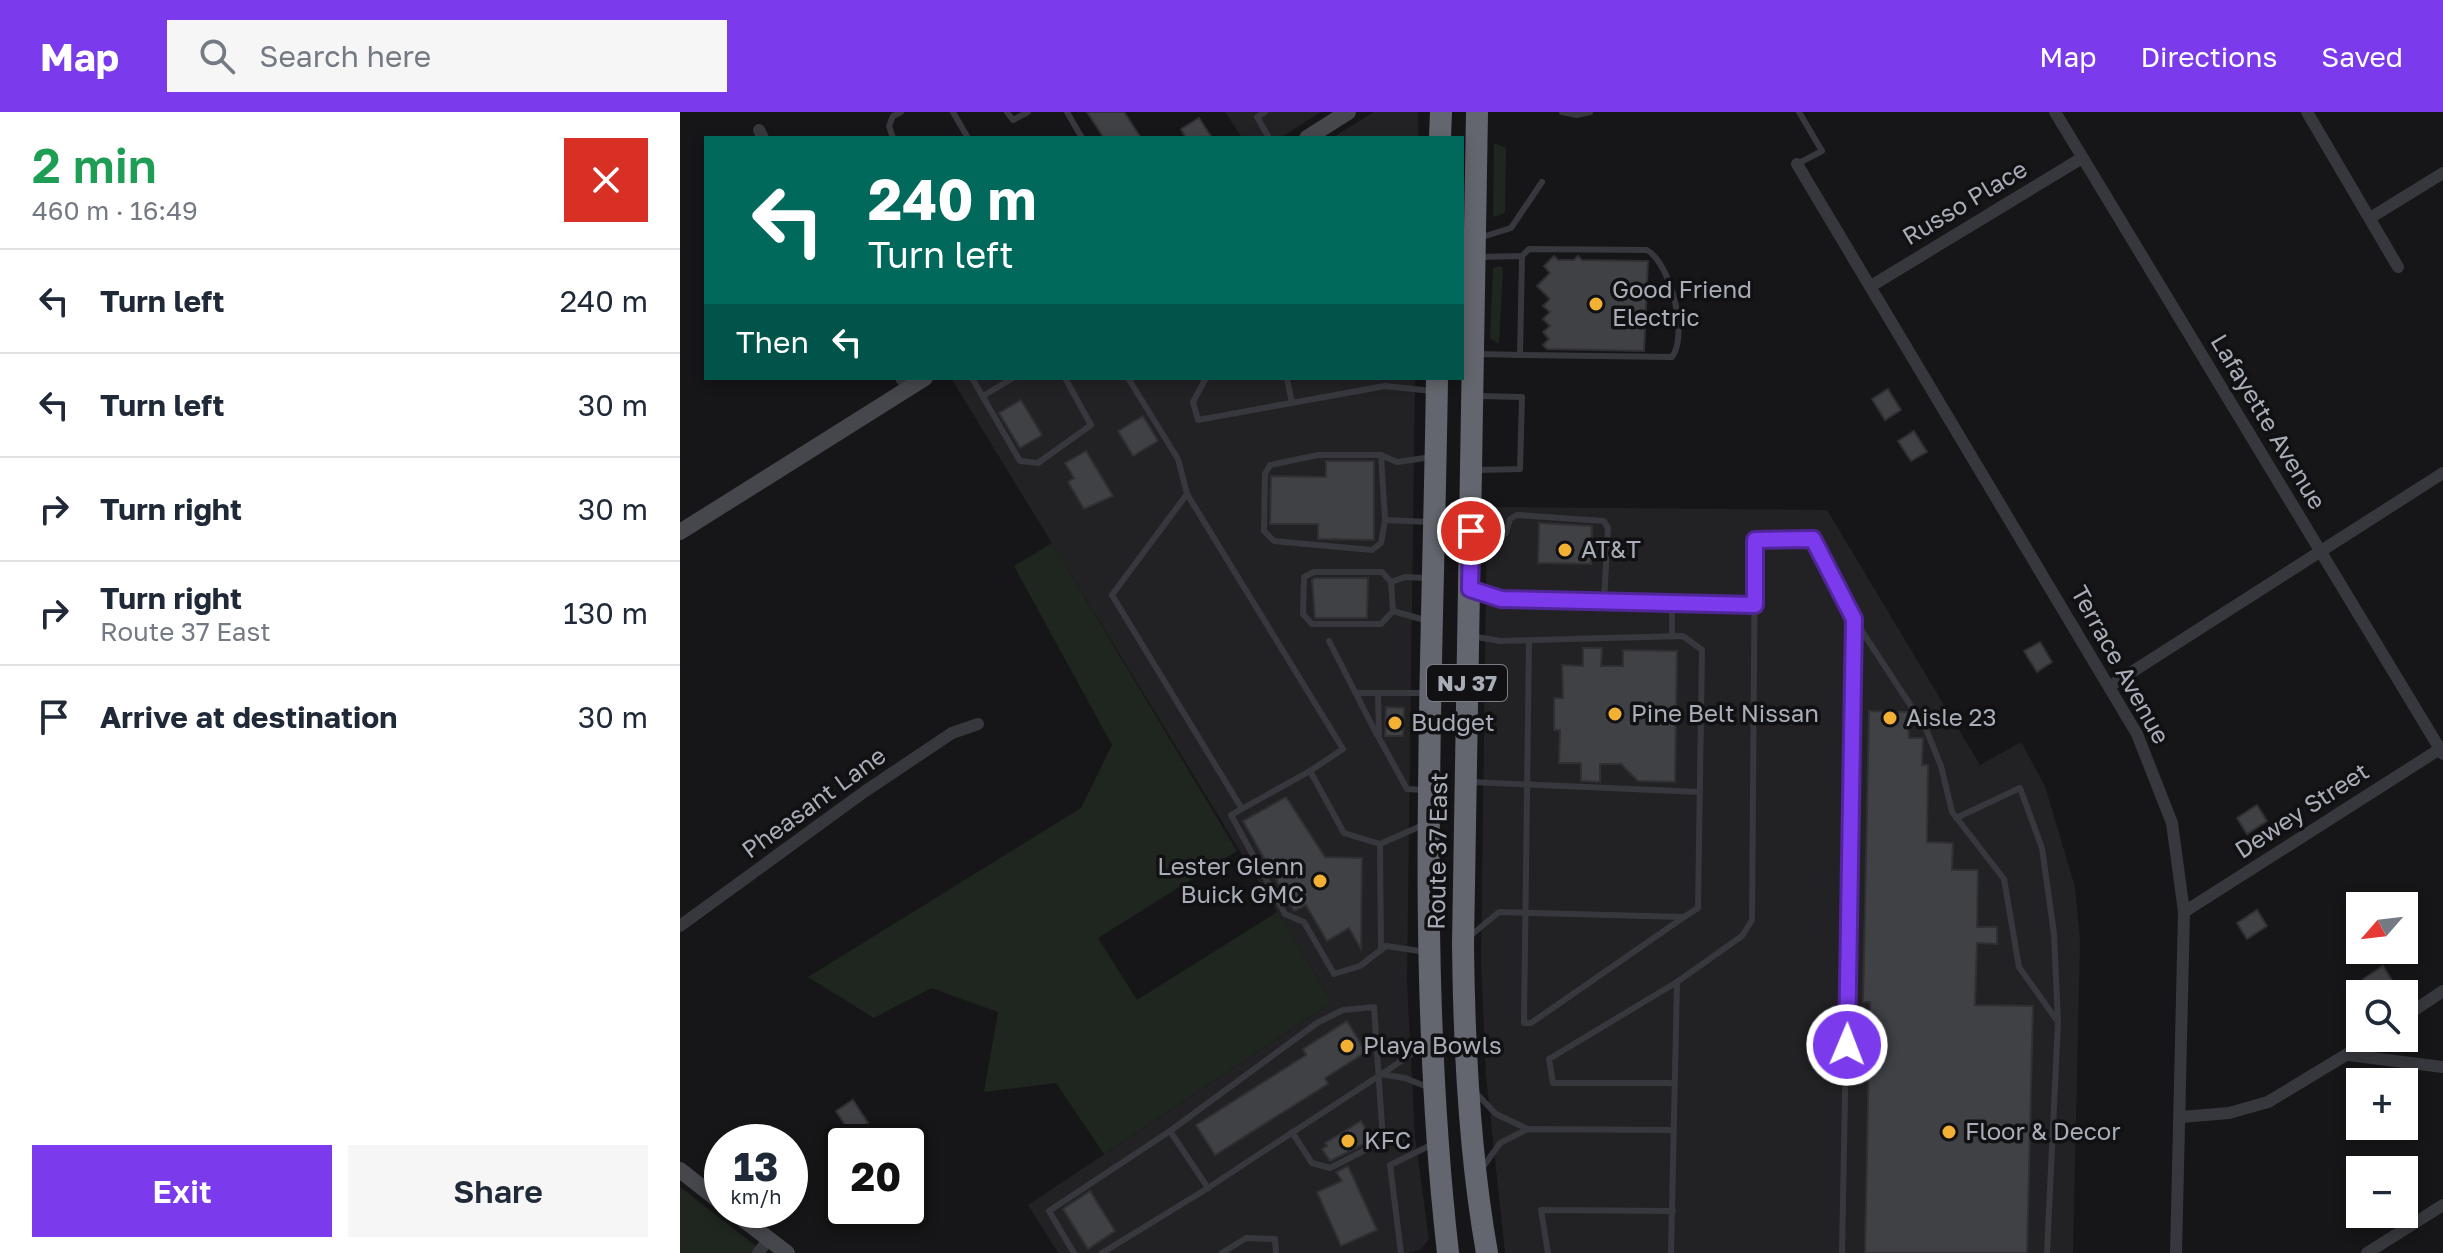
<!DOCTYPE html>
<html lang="en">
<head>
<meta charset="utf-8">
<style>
  :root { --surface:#fff; --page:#f6f6f7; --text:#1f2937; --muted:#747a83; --line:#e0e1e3; --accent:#7c3aed }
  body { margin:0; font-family:"Golos Text",sans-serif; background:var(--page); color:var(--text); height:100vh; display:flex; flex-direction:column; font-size:30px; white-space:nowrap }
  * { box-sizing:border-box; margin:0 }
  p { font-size:26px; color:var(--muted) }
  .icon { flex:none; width:44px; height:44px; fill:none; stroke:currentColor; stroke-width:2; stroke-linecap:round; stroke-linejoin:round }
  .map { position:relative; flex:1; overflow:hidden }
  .side { display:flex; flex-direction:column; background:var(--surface); width:680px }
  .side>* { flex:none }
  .top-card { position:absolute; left:24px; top:24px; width:760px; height:244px; border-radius:0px; box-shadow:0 4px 12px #0003; background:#00695c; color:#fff; overflow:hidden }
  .needle { width:52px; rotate:242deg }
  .fabs { position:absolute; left:1666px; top:780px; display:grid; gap:16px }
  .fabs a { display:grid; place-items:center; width:72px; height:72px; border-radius:0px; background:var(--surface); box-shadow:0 4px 12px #0003; font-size:40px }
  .speed { position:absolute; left:24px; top:1012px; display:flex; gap:16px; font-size:40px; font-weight:700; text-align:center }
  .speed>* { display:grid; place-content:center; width:104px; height:104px; border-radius:50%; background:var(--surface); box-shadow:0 4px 12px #0003; line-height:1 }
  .speed small { font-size:20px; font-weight:400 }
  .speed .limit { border:4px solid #111; border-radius:12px; background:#fff; color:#111 }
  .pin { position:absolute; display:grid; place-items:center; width:68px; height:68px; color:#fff; margin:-34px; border:4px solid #fff; border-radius:50%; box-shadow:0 2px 8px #0007 }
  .me { position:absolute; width:88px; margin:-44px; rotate:1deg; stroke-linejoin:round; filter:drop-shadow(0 0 6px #0008) }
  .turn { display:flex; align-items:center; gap:28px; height:168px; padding:0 32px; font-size:36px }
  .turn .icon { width:104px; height:104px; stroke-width:2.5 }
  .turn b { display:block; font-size:56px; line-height:68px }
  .then { display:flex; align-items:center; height:76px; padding:0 32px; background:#0003; gap:16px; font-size:30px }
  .round { display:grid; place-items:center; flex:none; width:84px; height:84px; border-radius:0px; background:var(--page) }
  .overview { display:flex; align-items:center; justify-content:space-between; height:136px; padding:0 32px }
  h1 { font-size:48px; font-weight:600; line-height:60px; color:#1e9e55 }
  .button { display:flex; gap:16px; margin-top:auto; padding:16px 32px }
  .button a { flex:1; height:92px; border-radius:0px; background:var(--accent); color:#fff; font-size:32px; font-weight:600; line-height:92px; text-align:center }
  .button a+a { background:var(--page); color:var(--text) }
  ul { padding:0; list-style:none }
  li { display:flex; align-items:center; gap:24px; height:104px; padding:0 32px; border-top:2px solid var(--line) }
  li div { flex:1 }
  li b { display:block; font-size:30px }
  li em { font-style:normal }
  header { display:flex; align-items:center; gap:48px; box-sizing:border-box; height:112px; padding:0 40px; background:var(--accent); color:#fff }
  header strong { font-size:38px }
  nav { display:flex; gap:44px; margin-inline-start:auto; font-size:28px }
  .search { width:560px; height:72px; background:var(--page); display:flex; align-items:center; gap:20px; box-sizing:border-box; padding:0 28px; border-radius:0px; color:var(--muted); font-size:30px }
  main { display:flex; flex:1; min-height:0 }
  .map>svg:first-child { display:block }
</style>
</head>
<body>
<header>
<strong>Map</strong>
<div class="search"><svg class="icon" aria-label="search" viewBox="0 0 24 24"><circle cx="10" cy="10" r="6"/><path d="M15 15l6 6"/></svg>Search here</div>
<nav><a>Map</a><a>Directions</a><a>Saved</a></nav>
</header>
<main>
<section class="side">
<div class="overview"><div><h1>2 min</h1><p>460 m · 16:49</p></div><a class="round" style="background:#d93025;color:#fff"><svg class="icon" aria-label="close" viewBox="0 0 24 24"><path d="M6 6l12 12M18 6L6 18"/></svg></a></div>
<ul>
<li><svg class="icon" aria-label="left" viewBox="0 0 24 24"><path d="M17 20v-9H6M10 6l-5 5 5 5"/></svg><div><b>Turn left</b></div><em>240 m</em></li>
<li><svg class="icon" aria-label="left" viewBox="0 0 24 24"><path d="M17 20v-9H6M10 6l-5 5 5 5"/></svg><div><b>Turn left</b></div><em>30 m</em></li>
<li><svg class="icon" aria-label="right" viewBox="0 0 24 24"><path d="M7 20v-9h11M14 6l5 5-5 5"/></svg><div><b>Turn right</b></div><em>30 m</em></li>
<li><svg class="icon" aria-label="right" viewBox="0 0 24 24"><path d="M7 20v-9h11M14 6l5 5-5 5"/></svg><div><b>Turn right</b><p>Route 37 East</p></div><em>130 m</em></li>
<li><svg class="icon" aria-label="arrive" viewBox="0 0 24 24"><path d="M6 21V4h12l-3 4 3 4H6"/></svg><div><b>Arrive at destination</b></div><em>30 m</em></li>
</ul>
<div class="button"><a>Exit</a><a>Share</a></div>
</section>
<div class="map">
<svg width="1763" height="1141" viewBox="0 0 1763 1141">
  <rect width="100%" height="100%" fill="#161618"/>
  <!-- built -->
  <g fill="#222225">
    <path d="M545 0H641L600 26H562Z"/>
    <path d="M694 0H738V26H652Z"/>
    <path d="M271 266H735L727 870 735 1025 749 1127 741 1137 728 1141H378L348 1093 652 890Z"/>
    <path d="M807 395 1147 398 1300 653 1341 630 1365 674 1395 775 1400 828 1393 1141H825L806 963 801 849Z"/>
  </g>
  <!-- green -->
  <g fill="#1e261f">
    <path d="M814 31 826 36 825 101 813 105Z"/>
    <path d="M820 154 823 157 819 232 810 226 813 156Z"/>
    <path d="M372 431 557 739 418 826 457 888 597 800 652 890 424 1042 376 971 304 980 318 900 251 876 194 906 128 865 401 696 432 633 334 454Z"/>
    <path d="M0 1075 85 1141H0Z"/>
  </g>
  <!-- building -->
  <g fill="#404145" stroke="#303034" stroke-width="2">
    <path d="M407 0H444L461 26H424Z"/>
    <path d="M519 6 532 26H506L501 17Z"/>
    <path d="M874 144 878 148H894L898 144 902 148 968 149 964 239 867 237 863 233 869 227 863 220 870 214 863 207 870 200 863 194 870 187 857 174 870 161 864 154Z"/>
    <path d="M1208 277 1221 298 1205 308 1192 287Z"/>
    <path d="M341 288 362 323 340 336 319 301Z"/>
    <path d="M463 304 478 329 453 344 438 319Z"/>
    <path d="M1234 319 1247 340 1231 349 1218 329Z"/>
    <path d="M406 339 433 384 404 397 388 370 394 366 385 351Z"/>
    <path d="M646 349H694V428L638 427V412H590L591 364 646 365Z"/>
    <path d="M859 411 912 414 911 452 858 451Z"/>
    <path d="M635 466H688L687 506H635L632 468Z"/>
    <path d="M1360 530 1372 550 1357 560 1344 539Z"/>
    <path d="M903 536H922L921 554H943V538L997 539 995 670 958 669 941 652H920V670L901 669V651H879L880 618H874V586H883L882 553 903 554Z"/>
    <path d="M706 595 724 596 723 624H705Z"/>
    <path d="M1189 599 1228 600 1229 626H1243L1242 653H1248L1247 730 1273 731 1272 758H1298L1297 815H1317V832L1297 831 1295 893 1353 894 1347 1141H1185L1190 890H1183Z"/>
    <path d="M606 685 645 745 682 746 681 837 669 816 647 829 626 793 614 799 563 709Z"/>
    <path d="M1577 693 1587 709 1567 722 1557 706Z"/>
    <path d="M1577 798 1587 814 1567 827 1557 811Z"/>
    <path d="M1703 854 1713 870 1692 882 1683 867Z"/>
    <path d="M667 909 686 940 645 966 648 972 535 1043 516 1013 626 943 623 937Z"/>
    <path d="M173 988 188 1011 171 1022 156 999Z"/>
    <path d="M681 1009 692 1028 650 1049 642 1037 647 1034 645 1031Z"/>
    <path d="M668 1054 697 1118 661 1134 637 1080 662 1069 656 1060Z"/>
    <path d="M410 1079 435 1119 408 1137 383 1097Z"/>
  </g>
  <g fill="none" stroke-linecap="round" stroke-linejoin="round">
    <!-- lane -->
    <g stroke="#37383d" stroke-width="6">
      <path d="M273 0 288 26"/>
      <path d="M327 0 333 8 348 0"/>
      <path d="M387 0 402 26"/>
      <path d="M585 0 577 5 589 26"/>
      <path d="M882 0 897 3 910 0"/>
      <path d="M213 26 209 14 213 4 221 0"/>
      <path d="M1117 52 1142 39 1119 0"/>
      <path d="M799 126 831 116 862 70"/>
      <path d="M797 242 840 243 842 144 799 145"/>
      <path d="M840 243 992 245C1009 222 990 151 967 138L849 137 842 144"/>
      <path d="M292 266 340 349 358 351 411 313 385 266"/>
      <path d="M448 266 498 347 507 382 663 637 630 659 664 721 700 732 743 713"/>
      <path d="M526 266 513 290 518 308 705 274 752 279"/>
      <path d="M607 266 612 291"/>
      <path d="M303 284 333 266"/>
      <path d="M796 284 842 285 840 357 797 358"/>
      <path d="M701 343 705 408 701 431 692 438 594 429 584 419 585 362 590 353 638 343H701L717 350 752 345"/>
      <path d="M507 382 432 483 562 697"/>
      <path d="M705 408 750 410"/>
      <path d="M795 420 826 421 830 407 837 403 924 409 928 416 924 489"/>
      <path d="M746 466 725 465 711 470 702 460H634L624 465 623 502 632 512H701L713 499 748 509"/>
      <path d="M711 470 713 499"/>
      <path d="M796 479 821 487 1075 493"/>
      <path d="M992 491V524"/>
      <path d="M1174 507 1246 617 1261 654 1272 700 1324 767 1339 855 1378 910 1367 1141"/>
      <path d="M849 528 844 911H851L1004 805"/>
      <path d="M649 529 697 623"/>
      <path d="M676 581H698"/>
      <path d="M744 581H698L699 626 727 677 745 678"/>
      <path d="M630 659 551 703 605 802 624 810 654 862 680 854 706 834 746 840"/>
      <path d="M791 670 1019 680"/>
      <path d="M1276 706 1340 676 1362 736 1374 822 1378 909"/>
      <path d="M700 732 701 838"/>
      <path d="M790 824 819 800 1004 805 1018 796 1022 538 1003 524 820 529 791 524"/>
      <path d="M700 962 725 966 750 976"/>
      <path d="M994 971H873L869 947 997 870"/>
      <path d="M796 981 816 1002 848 1017"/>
      <path d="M612 1020 632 1051 650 1056 703 1029 694 895 663 898 637 911 490 1019 528 1076C601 1027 676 980 748 931"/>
      <path d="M803 1055 820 1031 848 1017 992 1018"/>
      <path d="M394 1141 369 1099 490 1019"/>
      <path d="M422 1141 528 1076"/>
      <path d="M542 1141 566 1126 595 1127 596 1141"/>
      <path d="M721 1141 710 1053 753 1032"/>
      <path d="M868 1141 861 1098 993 1099"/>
      <path d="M991 1141 997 870 1062 824 1072 808 1075 428 1133 427 1174 507 1162 1141"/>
    </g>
    <!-- street -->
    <g stroke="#37383d" stroke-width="12">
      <path d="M1375 0 1763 642"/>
      <path d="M1627 0 1718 155"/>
      <path d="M79 18 83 26"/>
      <path d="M1117 52 1457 622 1492 711 1504 800 1496 1141"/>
      <path d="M1690 106 1763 61"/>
      <path d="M1191 174 1402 46"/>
      <path d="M221 266 228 276"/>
      <path d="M1430 574 1763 361"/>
      <path d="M1504 800 1763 635"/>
      <path d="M0 814 184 680 272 621 298 612"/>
      <path d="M1724 905 1763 879"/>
      <path d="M1668 943 1763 955"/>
      <path d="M1501 1005 1549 1001 1588 990 1694 926"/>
      <path d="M78 1141 89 1127"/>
      <path d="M1687 1141 1763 1093"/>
    </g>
    <!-- secondary -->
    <g stroke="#45474d" stroke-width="16">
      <path d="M627 26 668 0"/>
      <path d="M0 420 245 266"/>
      <path d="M0 1058 42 1091"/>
      <path d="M51 1098 107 1141"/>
    </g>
    <!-- highway -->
    <g stroke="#63666e" stroke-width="22">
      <path d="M797 0 783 832C784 935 789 1040 807 1141"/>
      <path d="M760 26 761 0"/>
      <path d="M757 266C753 557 735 851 768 1141"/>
    </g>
  </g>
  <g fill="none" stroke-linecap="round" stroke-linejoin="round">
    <!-- route casing -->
    <g stroke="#51269a" stroke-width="20">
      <path id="route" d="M791 419 790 477 821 487 1075 493V428L1133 427 1174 507 1167 933"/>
    </g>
    <!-- route -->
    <use href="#route" stroke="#7c3aed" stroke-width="14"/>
  </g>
  <!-- markers -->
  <g fill="#f2b134" stroke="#111113" stroke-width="3">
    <circle cx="916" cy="192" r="8"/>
    <circle cx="885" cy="438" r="8"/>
    <circle cx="935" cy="602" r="8"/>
    <circle cx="1210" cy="606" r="8"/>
    <circle cx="715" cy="611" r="8"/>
    <circle cx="640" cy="769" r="8"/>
    <circle cx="667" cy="934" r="8"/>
    <circle cx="1269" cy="1020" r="8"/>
    <circle cx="668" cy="1029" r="8"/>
  </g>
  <g text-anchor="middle" stroke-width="7" stroke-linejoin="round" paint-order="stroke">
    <!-- shield labels -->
    <rect fill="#111113" stroke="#7b7e86" stroke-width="2" x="747" y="553" width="80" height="36" rx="6"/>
    <g font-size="22" font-weight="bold" fill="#a8adb8">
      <text x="787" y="579">NJ 37</text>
    </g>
    <!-- street labels -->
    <g font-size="24" fill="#a8adb8" stroke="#111113">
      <text transform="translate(1285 91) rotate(-31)" y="8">Russo Place</text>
      <text transform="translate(1588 310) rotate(59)" y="8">Lafayette Avenue</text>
      <text transform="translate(1440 553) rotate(61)" y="8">Terrace Avenue</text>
      <text transform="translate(134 691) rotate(-36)" y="8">Pheasant Lane</text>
      <text transform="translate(1622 699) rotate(-33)" y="8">Dewey Street</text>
      <text transform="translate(758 739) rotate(-89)" y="8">Route 37 East</text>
    </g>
    <!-- poi labels -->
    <g font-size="24" fill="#a8adb8" stroke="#111113" text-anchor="start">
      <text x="932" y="186">Good Friend<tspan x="932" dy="28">Electric</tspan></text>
      <text x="901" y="446">AT&amp;T</text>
      <text x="951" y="610">Pine Belt Nissan</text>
      <text x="1226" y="614">Aisle 23</text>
      <text x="731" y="619">Budget</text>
      <text x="624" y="763" text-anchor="end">Lester Glenn<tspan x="624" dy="28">Buick GMC</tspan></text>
      <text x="683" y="942">Playa Bowls</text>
      <text x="1285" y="1028">Floor &amp; Decor</text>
      <text x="684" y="1037">KFC</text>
    </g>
  </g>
</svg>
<div class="fabs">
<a><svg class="needle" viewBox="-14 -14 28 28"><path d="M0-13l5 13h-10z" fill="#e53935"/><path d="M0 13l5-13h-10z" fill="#747a83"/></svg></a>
<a><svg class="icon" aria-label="search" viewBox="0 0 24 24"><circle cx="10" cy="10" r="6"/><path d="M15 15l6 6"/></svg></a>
<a>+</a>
<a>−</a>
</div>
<div class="speed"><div>13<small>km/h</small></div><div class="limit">20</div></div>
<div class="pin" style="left:791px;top:419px;background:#d93025"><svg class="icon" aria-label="arrive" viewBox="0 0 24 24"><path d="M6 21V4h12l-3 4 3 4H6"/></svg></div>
<svg class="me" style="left:1167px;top:933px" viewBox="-20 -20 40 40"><circle r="17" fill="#7c3aed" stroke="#fff" stroke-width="3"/><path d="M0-11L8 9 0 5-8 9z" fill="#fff"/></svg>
<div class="top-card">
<div class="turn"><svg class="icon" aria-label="left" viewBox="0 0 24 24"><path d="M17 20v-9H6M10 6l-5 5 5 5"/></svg><div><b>240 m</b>Turn left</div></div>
<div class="then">Then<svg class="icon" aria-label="left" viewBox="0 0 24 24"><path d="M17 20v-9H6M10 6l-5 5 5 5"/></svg></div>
</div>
</div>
</main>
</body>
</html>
